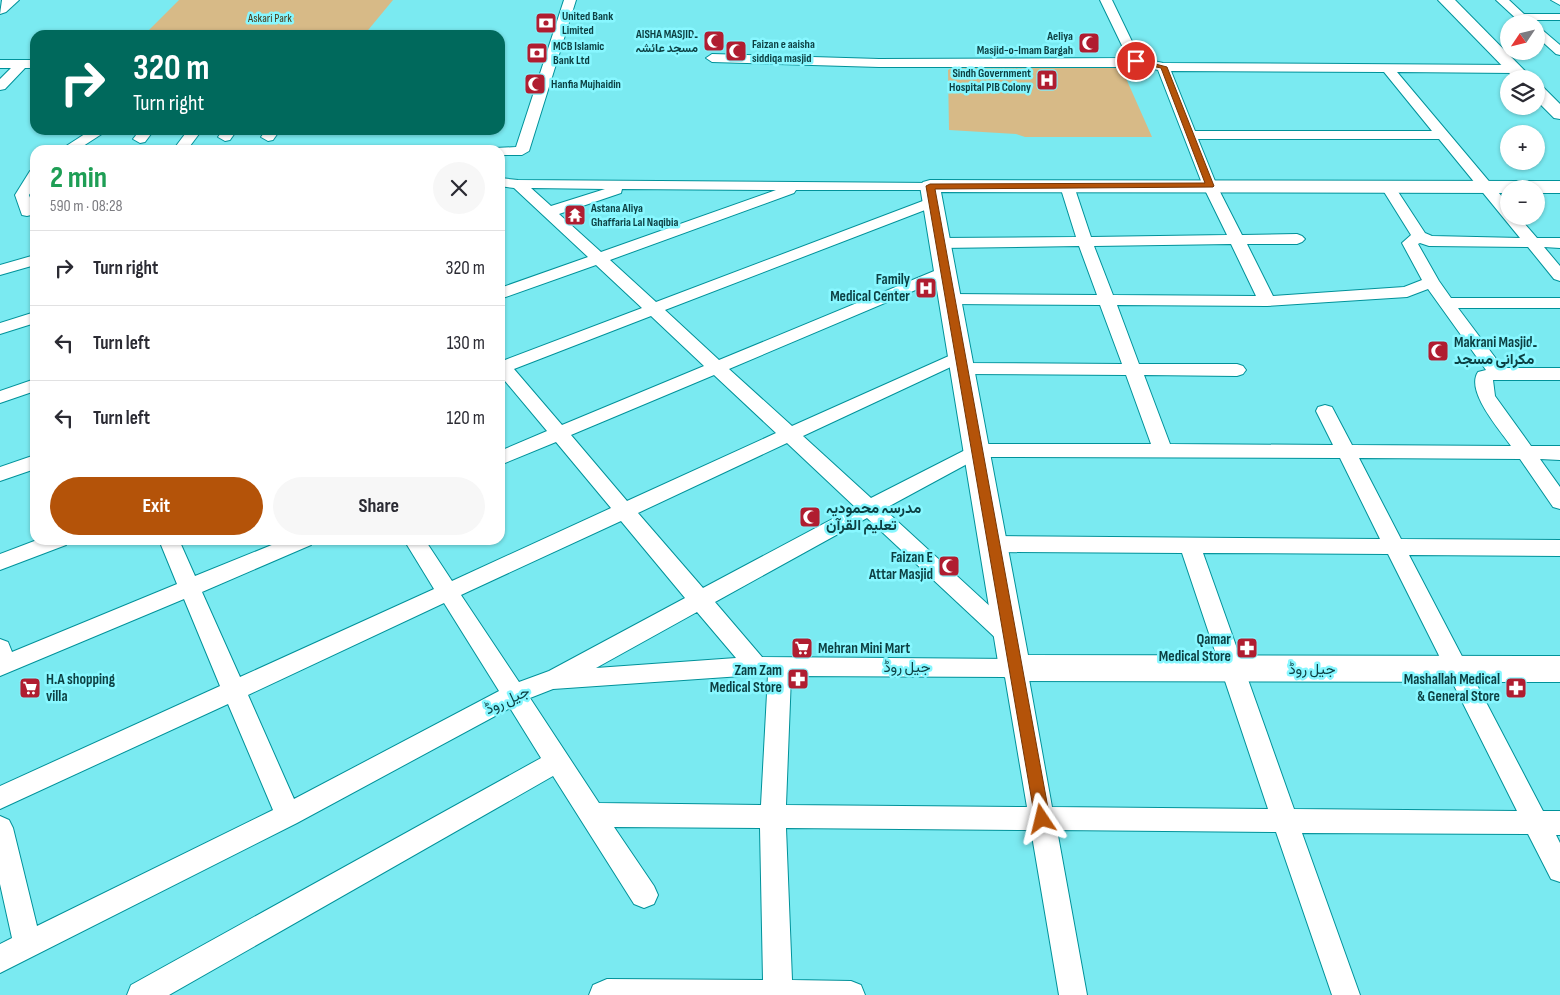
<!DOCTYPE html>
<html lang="en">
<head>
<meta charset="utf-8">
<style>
  :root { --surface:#fff; --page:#f7f7f7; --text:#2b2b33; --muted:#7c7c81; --line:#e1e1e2; --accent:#b45309 }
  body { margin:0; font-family:"Sofia Sans Condensed",Vazirmatn,sans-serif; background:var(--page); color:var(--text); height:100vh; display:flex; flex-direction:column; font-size:19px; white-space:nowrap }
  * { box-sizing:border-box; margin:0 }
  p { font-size:16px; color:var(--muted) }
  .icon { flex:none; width:28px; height:28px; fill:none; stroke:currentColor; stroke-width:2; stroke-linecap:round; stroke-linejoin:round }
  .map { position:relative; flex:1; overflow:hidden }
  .sheet { position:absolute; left:30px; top:145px; width:475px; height:400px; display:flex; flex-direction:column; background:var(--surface); border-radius:15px; box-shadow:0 1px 4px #0004 }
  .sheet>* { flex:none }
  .banner { position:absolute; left:30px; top:30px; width:475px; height:105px; border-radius:15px; box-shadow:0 1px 4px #0004; background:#00695c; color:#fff; overflow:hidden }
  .needle { width:32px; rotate:235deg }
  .tools { position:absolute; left:1500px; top:15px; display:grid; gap:10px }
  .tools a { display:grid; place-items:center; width:45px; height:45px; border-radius:50%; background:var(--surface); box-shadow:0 1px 4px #0004; font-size:25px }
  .pin { position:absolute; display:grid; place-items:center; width:42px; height:42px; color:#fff; margin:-21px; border:2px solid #fff; border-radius:50%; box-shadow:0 1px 5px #0007 }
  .me { position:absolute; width:55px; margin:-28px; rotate:350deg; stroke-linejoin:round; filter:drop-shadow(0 0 4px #0008) }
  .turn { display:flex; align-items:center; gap:18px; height:105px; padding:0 20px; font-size:22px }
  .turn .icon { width:65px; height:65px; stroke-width:2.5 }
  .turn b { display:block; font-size:35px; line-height:42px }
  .round { display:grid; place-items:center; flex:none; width:52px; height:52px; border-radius:26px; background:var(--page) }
  .overview { display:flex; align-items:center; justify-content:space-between; height:85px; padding:0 20px }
  h1 { font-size:30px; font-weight:700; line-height:38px; color:#1e9e55 }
  .cta { display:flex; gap:10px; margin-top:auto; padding:10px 20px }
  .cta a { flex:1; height:58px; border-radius:30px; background:var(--accent); color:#fff; font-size:20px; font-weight:700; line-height:58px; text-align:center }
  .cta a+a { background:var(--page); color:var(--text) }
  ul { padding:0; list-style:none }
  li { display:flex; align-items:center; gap:15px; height:75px; padding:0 20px; border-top:1px solid var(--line) }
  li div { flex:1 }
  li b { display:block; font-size:19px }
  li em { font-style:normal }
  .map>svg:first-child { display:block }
</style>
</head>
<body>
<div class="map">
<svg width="1560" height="995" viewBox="0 0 1560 995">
  <rect width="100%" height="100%" fill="#7aeaf1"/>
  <!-- green -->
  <g fill="#d7ba87">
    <path d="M179 0H393L364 35H144Z"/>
    <path d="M955 66 1121 67 1152 137H1025L1016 134 949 130 948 70Z"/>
  </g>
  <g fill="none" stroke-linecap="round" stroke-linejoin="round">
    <!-- street casing -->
    <g stroke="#00929a" stroke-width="2">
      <g id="street">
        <path d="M564 0H576L529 151 522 155H500V150H494L495 148 516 147Z"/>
        <path d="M1100 0H1112L1140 58 1163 63 1514 65 1520 69 1514 73 1397 72 1509 205V216H1518L1537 238H1560V248L1544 247 1560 266V281L1554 279 1528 247 1429 246 1420 243 1418 244 1439 281 1451 298H1560V308H1458L1503 368H1560V380H1493L1495 396 1531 446H1560V460L1540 459 1560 487V509L1553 507 1520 459 1359 458 1401 539 1560 540V556L1409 555 1543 811H1560V835H1556L1560 843V882L1551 879 1528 834 1302 833 1360 995H1332L1276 832 1057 830 1087 995H1059L1031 830 786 828 792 980 851 981 861 985 865 995H589L593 985 607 979 763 980 760 828 614 827 654 886 658 895 654 904 644 908 634 904 553 776 169 995H127L131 985 541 758 510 708 297 823 0 973V944L12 938 0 884V816L9 820 13 828 37 926 273 810 228 704 0 809V786L220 686 184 599 0 676V639L8 642 12 652 177 584 159 540H179L195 576 284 540H314L311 545 202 592 240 677 434 589 404 540H425L452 581 611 508 556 442 500 465V451L547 431 500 375V358L505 360 642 308 596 265 500 299V288L588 257 514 188 500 186V178L518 180 935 183 937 186 935 189 930 190H796L794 193 610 260 656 302 928 199H938L940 202 938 205 665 310 719 360 939 269H951L953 272 951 275 729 369 792 426 960 351 966 352 969 356 966 360 959 363 1122 364 1100 305 950 304 944 302 942 299 944 296 950 294 1097 295 1079 246 940 248 935 246 932 243 935 240 940 238 1076 237 1060 186 1062 183H1072L1074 186 1091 237 1227 235 1203 186 1158 70 1135 65 1117 67H879L712 62 706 58 712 54 879 59 1128 58ZM1171 71 1384 72 1432 131H1195ZM1198 139H1439L1520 238 1432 236 1425 233 1393 184H1383L1381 187 1411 235 1402 243 1422 280 1404 287 1273 296 1247 244H1297L1302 242 1305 239 1302 236 1297 234 1242 235 1217 186ZM531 188 605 189 551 206ZM622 189 776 190 601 252 559 214 621 193ZM1231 244 1256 296 1113 295 1094 246ZM1428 289 1486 370 1478 372C1465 391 1500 430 1511 446L1352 445 1332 407 1325 405 1318 407 1316 411 1333 445 1170 444 1144 375 1237 376 1243 374 1246 370 1243 366 1237 364H1139L1117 305 1267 306 1407 297ZM651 316 704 366 562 425 514 369ZM955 365 953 368 956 372 962 374 1126 375 1151 444H977L871 498 803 436ZM714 375 776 433 627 501 571 435ZM787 443 855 507 703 588 638 513ZM980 457 1340 458 1380 539 993 536 986 539 983 544 986 549 993 552 1182 553 1268 809 1052 807 1027 668 1023 661 1015 659 762 657 715 602 867 518 1002 644 1010 647 1018 644 1021 638 1018 632 884 509ZM621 521 685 598 549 671 519 682 461 595ZM1203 553 1388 554 1517 811 1294 809ZM444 603 499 691 294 799 248 695ZM697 612 736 658 596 668ZM756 675H768L761 805 599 803 530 698 553 689ZM791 676 1005 677 1027 807 786 805Z"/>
        <path d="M1496 0H1509L1524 14H1560V20H1532L1535 24H1522Z"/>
        <path d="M1551 0H1560V5Z"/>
        <path d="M1536 27 1540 28 1560 45V55L1556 54 1536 36Z"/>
        <path d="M0 60H35V68H25L5 89 0 90V79L11 68H0Z"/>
        <path d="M91 130H108L77 150H60Z"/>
        <path d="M140 130H154L145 142 140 143 133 139Z"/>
        <path d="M188 130H202L187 150H173Z"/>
        <path d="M223 130H237L230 140 225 141 218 137Z"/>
        <path d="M266 130H280L273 140 268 141 261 137Z"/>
        <path d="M252 146H316L323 150H245Z"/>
        <path d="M35 170V186L29 195 33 206H35V214L27 216 22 215 15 195 30 171Z"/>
        <path d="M35 255V265L0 275V265Z"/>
        <path d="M35 312V323L0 334V323Z"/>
        <path d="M35 379V391L0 403V391Z"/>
        <path d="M35 455V469L0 481V467Z"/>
        <path d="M37 540H69L66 545 0 570V554Z"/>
      </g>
    </g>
    <!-- secondary casing -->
    <g stroke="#00929a" stroke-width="2">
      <g id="secondary">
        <path d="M2 0H19L6 12 0 14Z"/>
        <path d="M1438 0H1455L1533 79H1515Z"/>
        <path d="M1536 85 1542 86 1560 104V119L1554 118 1536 100Z"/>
        <path d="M930 180 1560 181V193H1536V189H1509V193L941 192 1028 655 1560 656V682L1015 681 1004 677 999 668 920 186 923 182Z"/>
      </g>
    </g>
    <!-- street -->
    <use href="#street" fill="#fff" fill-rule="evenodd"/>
    <!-- secondary -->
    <use href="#secondary" fill="#fff" fill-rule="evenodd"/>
  </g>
  <!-- route -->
  <path fill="#b45309" stroke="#753606" d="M1136 59 1167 67 1214 186 1213 187 935 189 1050 819 1047 823 1042 825 1037 823 1035 819 926 186 930 184 1205 183 1161 68 1133 62 1132 61Z"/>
  <!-- icons -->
  <defs>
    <g id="bank-square" transform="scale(1.125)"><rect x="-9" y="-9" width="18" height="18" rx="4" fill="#b01d30" stroke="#88f7ff"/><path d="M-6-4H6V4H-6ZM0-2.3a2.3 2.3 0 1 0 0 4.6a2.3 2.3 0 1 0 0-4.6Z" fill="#fff"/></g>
    <g id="mosque-square" transform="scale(1.125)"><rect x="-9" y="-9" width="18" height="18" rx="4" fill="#b01d30" stroke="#88f7ff"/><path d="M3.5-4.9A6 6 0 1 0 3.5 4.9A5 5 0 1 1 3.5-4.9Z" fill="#fff"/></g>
    <g id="hospital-square" transform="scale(1.125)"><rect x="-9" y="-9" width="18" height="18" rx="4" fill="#b01d30" stroke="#88f7ff"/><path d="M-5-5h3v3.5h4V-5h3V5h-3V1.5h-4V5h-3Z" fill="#fff"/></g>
    <g id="temple-square" transform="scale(1.125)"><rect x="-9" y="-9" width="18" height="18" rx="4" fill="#b01d30" stroke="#88f7ff"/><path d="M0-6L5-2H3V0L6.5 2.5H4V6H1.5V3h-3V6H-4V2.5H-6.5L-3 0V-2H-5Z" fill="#fff"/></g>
    <g id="supermarket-square" transform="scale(1.125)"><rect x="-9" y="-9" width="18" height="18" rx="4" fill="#b01d30" stroke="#88f7ff"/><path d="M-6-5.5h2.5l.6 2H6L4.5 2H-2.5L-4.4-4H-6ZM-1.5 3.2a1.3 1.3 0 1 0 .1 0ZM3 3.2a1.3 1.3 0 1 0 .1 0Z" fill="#fff"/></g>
    <g id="pharmacy-square" transform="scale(1.125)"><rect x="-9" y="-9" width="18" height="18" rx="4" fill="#b01d30" stroke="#88f7ff"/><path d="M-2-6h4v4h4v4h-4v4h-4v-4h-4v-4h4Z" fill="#fff"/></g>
  </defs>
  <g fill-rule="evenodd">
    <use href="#bank-square" x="546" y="23"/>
    <use href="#mosque-square" x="714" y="41"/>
    <use href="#mosque-square" x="1089" y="43"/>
    <use href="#mosque-square" x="736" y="51"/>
    <use href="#bank-square" x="537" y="53"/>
    <use href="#hospital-square" x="1047" y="80"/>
    <use href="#mosque-square" x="535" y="84"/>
    <use href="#temple-square" x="575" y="215"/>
    <use href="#hospital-square" x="926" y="288"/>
    <use href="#mosque-square" x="1438" y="351"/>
    <use href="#mosque-square" x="810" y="517"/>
    <use href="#mosque-square" x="949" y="566"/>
    <use href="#supermarket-square" x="802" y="648"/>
    <use href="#pharmacy-square" x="1247" y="648"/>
    <use href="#pharmacy-square" x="798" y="679"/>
    <use href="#supermarket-square" x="30" y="688"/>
    <use href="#pharmacy-square" x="1516" y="688"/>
  </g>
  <g text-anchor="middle" stroke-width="5" stroke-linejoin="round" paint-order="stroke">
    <!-- far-poi labels -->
    <g font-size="12" font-weight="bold" fill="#0c3f42" stroke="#88f7ff" text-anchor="start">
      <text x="562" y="20">United Bank<tspan x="562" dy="14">Limited</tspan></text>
      <text x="698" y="38" text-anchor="end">AISHA MASJID۔<tspan x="698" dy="14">مسجد عائشہ</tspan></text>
      <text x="1073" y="40" text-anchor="end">Aeliya<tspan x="1073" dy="14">Masjid-o-Imam Bargah</tspan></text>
      <text x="752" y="48">Faizan e aaisha<tspan x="752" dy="14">siddiqa masjid</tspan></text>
      <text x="553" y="50">MCB Islamic<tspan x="553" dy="14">Bank Ltd</tspan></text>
      <text x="1031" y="77" text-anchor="end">Sindh Government<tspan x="1031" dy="14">Hospital PIB Colony</tspan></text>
      <text x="551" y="88">Hanfia Mujhaidin</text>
      <text x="591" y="212">Astana Aliya<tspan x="591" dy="14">Ghaffaria Lal Naqibia</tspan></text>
    </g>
    <!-- far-park labels -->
    <g font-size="12" fill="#4a3816" stroke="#88f7ff">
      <text x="270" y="22">Askari Park</text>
    </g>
    <!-- poi labels -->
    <g font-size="15" font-weight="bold" fill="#0c3f42" stroke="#88f7ff" text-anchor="end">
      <text x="910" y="284">Family<tspan x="910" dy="17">Medical Center</tspan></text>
      <text x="1454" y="347" text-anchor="start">Makrani Masjid۔<tspan x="1454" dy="17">مکرانی مسجد</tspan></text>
      <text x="826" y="513" text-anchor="start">مدرسہ محمودیہ<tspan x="826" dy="17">تعلیم القرآن</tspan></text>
      <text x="933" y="562">Faizan E<tspan x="933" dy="17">Attar Masjid</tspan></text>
      <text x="1231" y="644">Qamar<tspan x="1231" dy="17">Medical Store</tspan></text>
      <text x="818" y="653" text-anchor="start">Mehran Mini Mart</text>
      <text x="782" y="675">Zam Zam<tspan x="782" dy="17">Medical Store</tspan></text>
      <text x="46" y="684" text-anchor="start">H.A shopping<tspan x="46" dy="17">villa</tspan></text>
      <text x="1500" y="684">Mashallah Medical<tspan x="1500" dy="17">&amp; General Store</tspan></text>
    </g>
    <!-- street labels -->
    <g font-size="15" fill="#0c3f42" stroke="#88f7ff">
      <text x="907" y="672">جیل روڈ</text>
      <text x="1312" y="674">جیل روڈ</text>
      <text transform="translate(507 700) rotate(-25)" y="5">جیل روڈ</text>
    </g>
  </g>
</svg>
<div class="tools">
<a><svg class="needle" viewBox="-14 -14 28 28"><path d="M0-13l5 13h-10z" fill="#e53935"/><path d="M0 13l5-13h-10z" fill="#7c7c81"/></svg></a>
<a><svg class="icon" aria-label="layers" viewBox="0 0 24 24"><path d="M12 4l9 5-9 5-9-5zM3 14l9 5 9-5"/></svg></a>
<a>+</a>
<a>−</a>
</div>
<div class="pin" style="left:1136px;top:61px;background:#d93025"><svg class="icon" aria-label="arrive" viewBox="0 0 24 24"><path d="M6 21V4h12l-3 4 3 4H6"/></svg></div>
<svg class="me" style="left:1042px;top:819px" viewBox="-20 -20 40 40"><path d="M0-17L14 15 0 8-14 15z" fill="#b45309" stroke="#fff" stroke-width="4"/></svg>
<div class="banner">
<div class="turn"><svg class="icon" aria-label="right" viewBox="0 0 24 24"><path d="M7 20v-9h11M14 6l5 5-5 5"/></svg><div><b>320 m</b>Turn right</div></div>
</div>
<section class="sheet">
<div class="overview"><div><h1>2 min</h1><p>590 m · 08:28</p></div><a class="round"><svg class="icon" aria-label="close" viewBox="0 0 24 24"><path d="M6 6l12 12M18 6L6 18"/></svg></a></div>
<ul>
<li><svg class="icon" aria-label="right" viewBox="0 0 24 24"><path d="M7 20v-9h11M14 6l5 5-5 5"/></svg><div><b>Turn right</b></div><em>320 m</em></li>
<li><svg class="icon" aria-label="left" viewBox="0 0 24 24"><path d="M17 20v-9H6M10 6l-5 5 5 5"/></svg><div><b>Turn left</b></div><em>130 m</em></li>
<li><svg class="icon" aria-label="left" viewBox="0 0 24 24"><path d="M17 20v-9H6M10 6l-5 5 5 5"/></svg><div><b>Turn left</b></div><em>120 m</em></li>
</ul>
<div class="cta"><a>Exit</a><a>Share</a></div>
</section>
</div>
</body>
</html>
